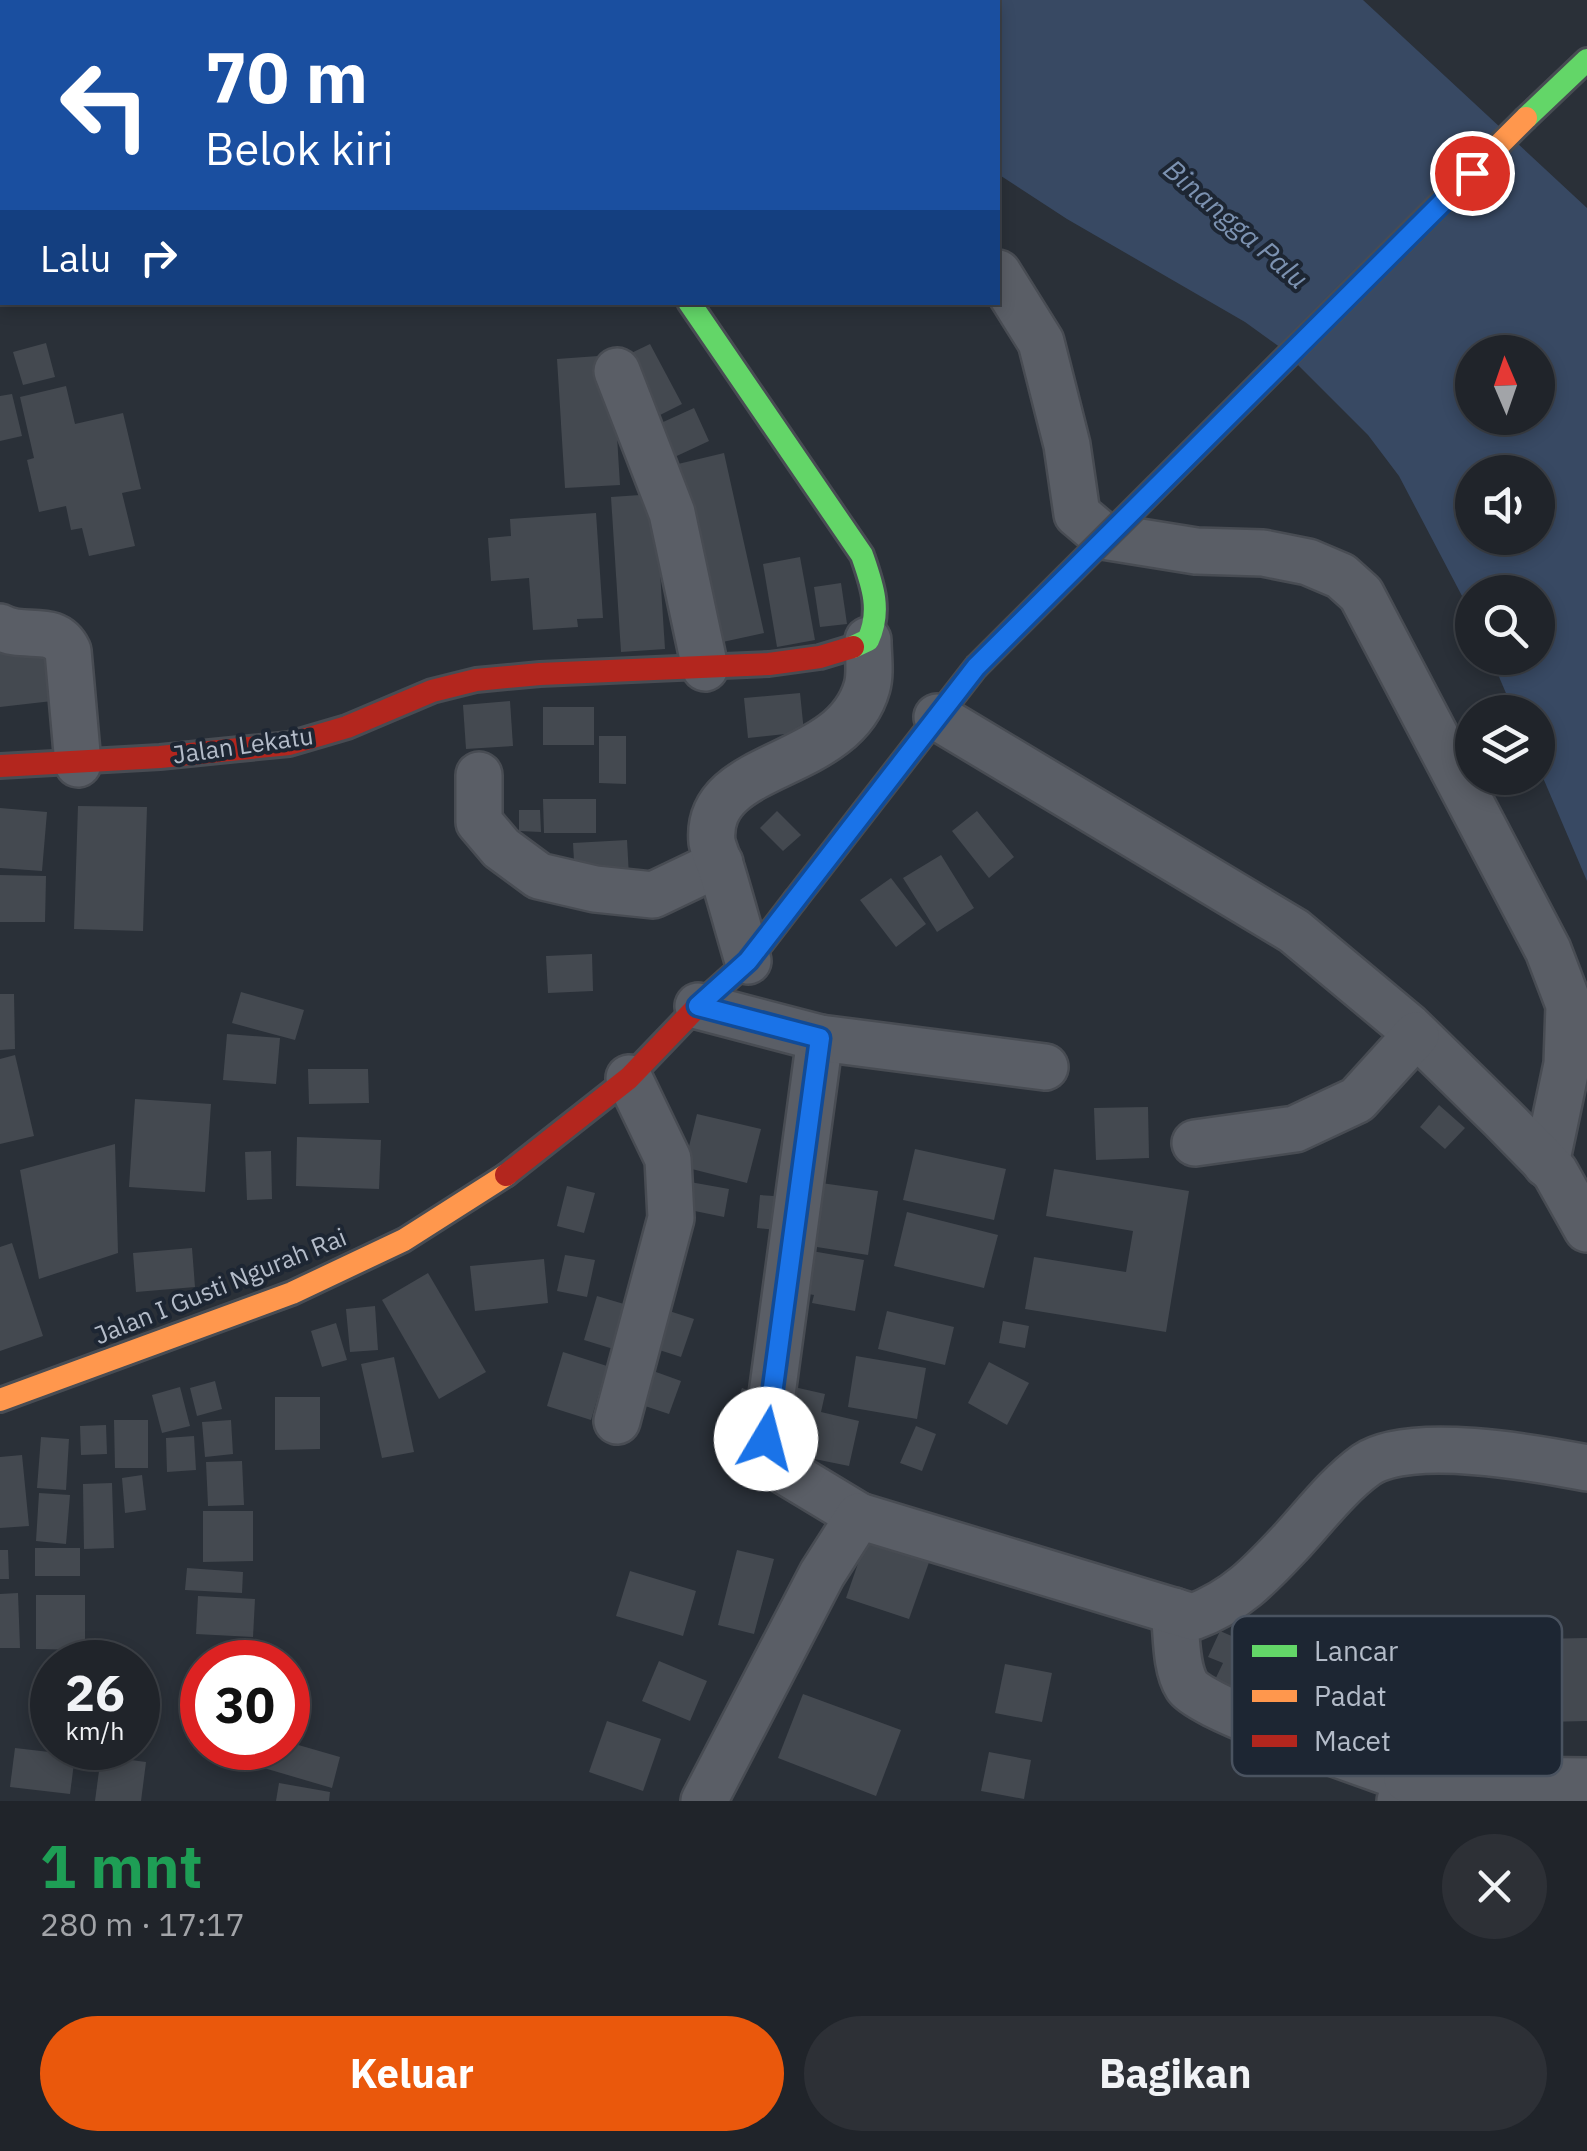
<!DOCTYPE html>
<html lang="id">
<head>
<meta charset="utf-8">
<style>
  :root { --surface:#20242a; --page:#2d3036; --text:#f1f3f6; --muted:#a2a4a8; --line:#3d4147; --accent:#ea580c }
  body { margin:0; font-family:"IBM Plex Sans",sans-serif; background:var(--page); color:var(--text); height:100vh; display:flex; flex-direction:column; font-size:38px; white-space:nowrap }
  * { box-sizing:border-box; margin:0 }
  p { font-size:32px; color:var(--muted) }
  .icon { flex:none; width:55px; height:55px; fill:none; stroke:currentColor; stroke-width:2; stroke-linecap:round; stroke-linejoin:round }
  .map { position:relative; height:1801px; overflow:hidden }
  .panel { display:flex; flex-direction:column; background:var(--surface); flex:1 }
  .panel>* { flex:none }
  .hud { position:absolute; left:0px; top:0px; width:1000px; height:305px; box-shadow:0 5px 15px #0003,0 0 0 2px var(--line); background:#1a4fa0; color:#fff; overflow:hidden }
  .needle { width:65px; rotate:358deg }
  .tools { position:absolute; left:1455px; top:335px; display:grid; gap:20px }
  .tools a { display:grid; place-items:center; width:100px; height:100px; border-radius:50%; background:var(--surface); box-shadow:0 5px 15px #0003,0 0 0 2px var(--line); font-size:50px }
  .speed { position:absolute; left:30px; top:1640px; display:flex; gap:20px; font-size:50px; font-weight:700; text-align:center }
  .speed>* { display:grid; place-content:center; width:130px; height:130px; border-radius:50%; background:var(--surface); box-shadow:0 5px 15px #0003,0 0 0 2px var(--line); line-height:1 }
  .speed small { font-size:25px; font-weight:400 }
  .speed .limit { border:15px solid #d22; background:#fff; color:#111 }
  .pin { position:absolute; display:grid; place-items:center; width:85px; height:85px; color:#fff; margin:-42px; border:5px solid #fff; border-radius:50%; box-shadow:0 2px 10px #0007 }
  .me { position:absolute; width:110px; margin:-55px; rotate:8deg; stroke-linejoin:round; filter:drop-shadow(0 0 8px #0008) }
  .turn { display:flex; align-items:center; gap:35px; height:210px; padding:0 40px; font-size:45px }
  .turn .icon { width:130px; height:130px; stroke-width:2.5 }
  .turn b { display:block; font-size:70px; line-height:85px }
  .then { display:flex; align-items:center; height:95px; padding:0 40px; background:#0003; gap:20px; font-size:38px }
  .round { display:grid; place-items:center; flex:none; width:105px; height:105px; border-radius:52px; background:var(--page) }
  .summary { display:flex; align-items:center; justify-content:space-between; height:170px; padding:0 40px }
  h1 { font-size:60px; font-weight:700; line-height:75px; color:#1e9e55 }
  .action { display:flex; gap:20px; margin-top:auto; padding:20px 40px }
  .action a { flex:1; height:115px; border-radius:60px; background:var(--accent); color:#fff; font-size:40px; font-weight:700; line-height:115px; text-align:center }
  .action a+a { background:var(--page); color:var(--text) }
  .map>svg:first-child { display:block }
</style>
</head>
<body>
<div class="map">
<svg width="1587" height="1801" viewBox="0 0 1587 1801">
  <rect width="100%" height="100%" fill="#2a3038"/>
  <!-- water -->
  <path fill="#384963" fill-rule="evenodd" d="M734 0H1363L1587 208V881L1538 766V712H1514L1491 658H1538V592H1472V615L1399 476 1368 435 1281 348 1245 322 1067 219 998 174V2ZM1472 352H1538V418H1472ZM1472 472H1538V538H1472Z"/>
  <!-- building -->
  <g fill="#444950">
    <path d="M46 343 55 377 23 385 13 352Z"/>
    <path d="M650 344 682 404 652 419 621 358Z"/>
    <path d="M612 355 620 485 565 488 557 359Z"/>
    <path d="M66 386 75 424 123 413 141 489 122 493 135 546 89 556 82 528 71 530 66 506 39 512 27 460 34 458 20 397Z"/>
    <path d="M12 394 22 436 0 441V396Z"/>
    <path d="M694 408 709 441 666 461 650 428Z"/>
    <path d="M724 453 764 633 718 643 678 464Z"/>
    <path d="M655 494 665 649 621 652 611 497Z"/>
    <path d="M596 513 603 618 577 619 578 627 533 630 529 578 491 581 488 538 511 536 510 519Z"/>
    <path d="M800 557 815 640 777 647 763 564Z"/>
    <path d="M841 583 847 624 820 627 814 587Z"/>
    <path d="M54 642 61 700 0 707V648Z"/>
    <path d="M800 693 804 732 748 738 744 698Z"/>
    <path d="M510 701 513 746 466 749 463 705Z"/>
    <rect x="543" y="707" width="51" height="38"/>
    <path d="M599 736H626V784L599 783Z"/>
    <path d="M543 799H596V833H544Z"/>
    <path d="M78 806 147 807 143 931 74 929Z"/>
    <path d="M0 808 47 812 42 871 0 868Z"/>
    <path d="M519 810H540L541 832 519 831Z"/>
    <path d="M777 811 801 835 783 851 760 828Z"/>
    <path d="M977 811 1014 857 989 878 952 831Z"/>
    <path d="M627 840 629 876 575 879 573 843Z"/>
    <path d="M941 855 974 908 937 932 903 878Z"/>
    <path d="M0 875 46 876 45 922H0Z"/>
    <path d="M891 878 926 924 896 947 860 900Z"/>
    <path d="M592 954 593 991 548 993 546 956Z"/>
    <path d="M241 992 304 1010 295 1040 232 1023Z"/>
    <path d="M0 994H14L15 1049 0 1050Z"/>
    <path d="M227 1034 280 1038 276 1084 223 1080Z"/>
    <path d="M15 1055 34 1136 0 1144V1059Z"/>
    <path d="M308 1069H368L369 1103 309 1104Z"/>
    <path d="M135 1099 211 1104 205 1192 129 1187Z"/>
    <path d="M1439 1105 1465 1128 1445 1149 1420 1127Z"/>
    <path d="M1148 1107 1149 1158 1096 1160 1094 1108Z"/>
    <path d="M697 1114 761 1129 747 1183 684 1167Z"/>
    <path d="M297 1137 381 1140 379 1189 296 1186Z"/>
    <path d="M115 1144 118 1253 39 1279 20 1170Z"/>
    <path d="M915 1149 1006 1169 994 1220 903 1200Z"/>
    <path d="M271 1151 272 1199 247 1200 245 1152Z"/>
    <path d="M1054 1169 1189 1191 1166 1332 1025 1309 1034 1257 1126 1272 1133 1231 1046 1216Z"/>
    <path d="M690 1182 729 1189 724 1217 685 1209Z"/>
    <path d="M814 1182 878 1191 868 1255 804 1245Z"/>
    <path d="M567 1186 595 1193 584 1233 557 1226Z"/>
    <path d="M760 1195 789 1197 787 1231 757 1228Z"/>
    <path d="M907 1212 998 1235 984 1288 894 1266Z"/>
    <path d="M12 1243 43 1336 0 1351V1247Z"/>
    <path d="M192 1248 195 1287 136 1292 133 1253Z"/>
    <path d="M800 1249 864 1260 855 1311 812 1303 814 1295 792 1291Z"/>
    <path d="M565 1255 595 1260 587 1297 557 1291Z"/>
    <path d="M544 1259 548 1303 475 1311 470 1266Z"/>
    <path d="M428 1273 486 1372 439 1399 382 1300Z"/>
    <path d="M597 1296 634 1307 620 1351 584 1340Z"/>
    <path d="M375 1306 378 1350 350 1352 346 1309Z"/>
    <path d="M663 1309 694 1319 681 1357 650 1347Z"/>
    <path d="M887 1311 954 1327 945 1365 878 1349Z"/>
    <path d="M1003 1321 1029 1326 1025 1348 999 1343Z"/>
    <path d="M336 1323 347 1360 322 1367 311 1331Z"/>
    <path d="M563 1352 607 1366 591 1420 547 1406Z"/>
    <path d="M856 1356 926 1368 917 1419 848 1407Z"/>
    <path d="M394 1357 414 1452 382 1458 361 1364Z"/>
    <path d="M989 1362 1029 1383 1007 1425 968 1403Z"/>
    <path d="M645 1368 681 1381 669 1414 633 1402Z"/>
    <path d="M215 1381 222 1409 197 1416 190 1388Z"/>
    <path d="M180 1387 190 1426 162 1433 152 1395Z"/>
    <path d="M794 1387 825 1394 821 1412 859 1421 849 1466 780 1452Z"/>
    <path d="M742 1388 769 1398 760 1420 734 1410Z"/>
    <path d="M275 1397H320V1449L275 1450Z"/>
    <path d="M114 1420H148V1468H115Z"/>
    <path d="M231 1420 233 1454 205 1457 202 1422Z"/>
    <path d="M106 1425 107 1454 81 1455 80 1426Z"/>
    <path d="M916 1426 936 1434 922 1471 900 1463Z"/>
    <path d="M194 1436 196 1470 167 1472 166 1438Z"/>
    <path d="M41 1437 69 1439 66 1490 37 1488Z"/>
    <path d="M22 1455 29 1526 0 1528V1457Z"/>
    <path d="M242 1461 244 1505 208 1506 206 1462Z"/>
    <path d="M142 1475 146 1510 125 1513 122 1478Z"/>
    <path d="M112 1483 114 1548 84 1549 83 1484Z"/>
    <path d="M39 1493 70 1495 66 1544 36 1541Z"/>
    <path d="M203 1511H253V1561L203 1562Z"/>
    <path d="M870 1529 933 1551 909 1619 846 1598Z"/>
    <rect x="35" y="1548" width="45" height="28"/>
    <path d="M0 1550H8L9 1579H0Z"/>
    <path d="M737 1550 774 1559 754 1634 718 1625Z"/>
    <path d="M187 1568 243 1572 242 1593 185 1590Z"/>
    <path d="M630 1571 696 1591 683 1636 616 1616Z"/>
    <path d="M18 1593 20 1648H0V1594Z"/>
    <path d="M36 1595H85V1650L36 1649Z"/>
    <path d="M198 1596 255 1599 253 1637 196 1634Z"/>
    <path d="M1243 1619 1299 1644 1269 1711 1212 1686 1223 1663 1208 1657 1220 1631 1234 1637Z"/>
    <path d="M1587 1638V1721L1427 1725 1426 1641Z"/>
    <path d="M659 1661 707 1681 690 1721 642 1701Z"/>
    <path d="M1005 1664 1052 1673 1042 1722 995 1713Z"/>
    <path d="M803 1694 901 1730 876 1796 778 1758Z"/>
    <path d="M607 1721 661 1739 643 1791 589 1772Z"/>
    <path d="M288 1742 340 1757 332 1788 264 1768 270 1748H288Z"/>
    <path d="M15 1748 75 1755 70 1794 10 1787Z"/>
    <path d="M989 1752 1031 1760 1024 1799 981 1791Z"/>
    <path d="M101 1756 146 1762 141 1801H95Z"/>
    <path d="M279 1783 330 1792 329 1801H276Z"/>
  </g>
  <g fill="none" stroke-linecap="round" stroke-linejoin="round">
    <!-- street casing -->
    <g stroke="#484c53" stroke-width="50">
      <g id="street">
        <path d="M482 0 483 2"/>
        <path d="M998 273 1041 342 1067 445 1077 514 1103 536 1196 551 1263 553 1308 562 1341 576 1361 594 1548 950 1569 1005 1567 1064 1546 1164"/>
        <path d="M617 371 672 513 705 668"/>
        <path d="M0 627C24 641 54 622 68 651L78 764"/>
        <path d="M937 717 1294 931 1409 1027 1502 1118 1555 1172 1587 1229"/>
        <path d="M479 775V822L501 848 539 876 595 889 653 895 720 863"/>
        <path d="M748 961C739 931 731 901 722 871 719 862 714 851 712 842 704 758 843 773 867 687 871 673 868 655 868 640"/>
        <path d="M698 1006 820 1038 766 1439 778 1467 859 1516"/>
        <path d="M820 1038 1045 1067"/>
        <path d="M1195 1143 1295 1129 1357 1100 1416 1035"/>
        <path d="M617 1421 671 1218 668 1159 629 1078"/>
        <path d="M1174 1611C1177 1633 1175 1667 1187 1686 1201 1709 1372 1766 1407 1779L1400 1801"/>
        <path d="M1407 1779 1587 1781"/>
        <path d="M704 1801 822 1574 859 1516 1193 1617C1236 1601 1260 1575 1290 1543 1314 1517 1338 1485 1366 1465 1409 1435 1536 1458 1587 1468"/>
      </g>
    </g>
    <!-- fast casing -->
    <g stroke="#484c53" stroke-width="28">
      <g id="fast">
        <path d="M1526 118 1587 60"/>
        <path d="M689 302 862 555C872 584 882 610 868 640L853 647"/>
        <path d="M795 900 976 667"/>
      </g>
    </g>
    <!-- slow casing -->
    <g stroke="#484c53" stroke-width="28">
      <path id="slow" d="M0 1400 292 1293 404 1240 506 1175"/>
    </g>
    <!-- jam casing -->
    <g stroke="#484c53" stroke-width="28">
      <g id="jam">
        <path d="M0 766 160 757 289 744 347 727 432 691 476 680 540 674 769 664 820 657 853 647"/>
        <path d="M506 1175 629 1078 698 1006 748 961 795 900"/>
      </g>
    </g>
    <!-- street -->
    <use href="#street" stroke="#5a5e66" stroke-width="45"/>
    <!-- fast -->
    <use href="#fast" stroke="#63d668" stroke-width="22"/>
    <!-- slow -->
    <use href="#slow" stroke="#ff974d" stroke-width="22"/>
    <!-- jam -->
    <use href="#jam" stroke="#b3261e" stroke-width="22"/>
    <!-- slow-bridge casing -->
    <g stroke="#484c53" stroke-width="28" stroke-linecap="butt">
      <path id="slow-bridge" d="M976 667 1526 118"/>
    </g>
    <!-- slow-bridge -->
    <use href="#slow-bridge" stroke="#ff974d" stroke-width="22"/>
  </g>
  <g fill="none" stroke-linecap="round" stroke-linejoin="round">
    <!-- route casing -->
    <g stroke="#114b97" stroke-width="25">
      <path id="route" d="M766 1439 820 1038 698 1006 748 961 976 667 1472 173"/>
    </g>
    <!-- route -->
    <use href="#route" stroke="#1a73e8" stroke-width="18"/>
  </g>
  <g text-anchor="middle" stroke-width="8" stroke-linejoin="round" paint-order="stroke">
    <!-- street labels -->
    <g font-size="25" fill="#b4bcc9" stroke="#1d2633">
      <text transform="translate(243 745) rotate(-8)" y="9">Jalan Lekatu</text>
      <text transform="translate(220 1286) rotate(-22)" y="9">Jalan I Gusti Ngurah Rai</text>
    </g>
    <!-- water labels -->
    <g font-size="28" font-style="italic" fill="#7c92b1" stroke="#1d2633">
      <text transform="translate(1236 224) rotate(41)" y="10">Binangga Palu</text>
    </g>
  </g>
  <!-- legend -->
  <rect x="1232" y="1616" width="330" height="160" rx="15" fill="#1d2633" stroke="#4a5360" stroke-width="2.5"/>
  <rect x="1252" y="1645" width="45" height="12" fill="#63d668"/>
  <rect x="1252" y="1690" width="45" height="12" fill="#ff974d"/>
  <rect x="1252" y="1735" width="45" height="12" fill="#b3261e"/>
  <g font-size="28" fill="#b4bcc9">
    <text x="1314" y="1661">Lancar</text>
    <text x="1314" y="1706">Padat</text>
    <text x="1314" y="1751">Macet</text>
  </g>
</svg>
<div class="tools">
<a><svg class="needle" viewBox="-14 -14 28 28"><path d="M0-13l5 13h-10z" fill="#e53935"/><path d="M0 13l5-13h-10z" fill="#a2a4a8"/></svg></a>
<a><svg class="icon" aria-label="sound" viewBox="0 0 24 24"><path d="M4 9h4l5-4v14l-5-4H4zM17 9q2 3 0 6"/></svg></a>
<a><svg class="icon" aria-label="search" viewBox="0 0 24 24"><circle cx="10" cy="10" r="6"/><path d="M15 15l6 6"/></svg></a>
<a><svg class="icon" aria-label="layers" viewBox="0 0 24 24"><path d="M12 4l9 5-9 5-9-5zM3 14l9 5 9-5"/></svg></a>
</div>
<div class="speed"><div>26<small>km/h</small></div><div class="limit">30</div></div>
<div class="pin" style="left:1472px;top:173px;background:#d93025"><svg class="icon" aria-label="arrive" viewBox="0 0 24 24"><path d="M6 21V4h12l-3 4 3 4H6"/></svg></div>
<svg class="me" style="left:766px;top:1439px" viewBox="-20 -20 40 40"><circle r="19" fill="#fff"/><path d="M0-13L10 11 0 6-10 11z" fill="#1a73e8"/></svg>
<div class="hud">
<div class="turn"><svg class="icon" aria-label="left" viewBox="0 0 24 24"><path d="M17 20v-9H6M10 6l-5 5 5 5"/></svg><div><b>70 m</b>Belok kiri</div></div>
<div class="then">Lalu<svg class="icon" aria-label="right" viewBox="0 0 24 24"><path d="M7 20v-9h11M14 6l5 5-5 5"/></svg></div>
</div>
</div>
<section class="panel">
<div class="summary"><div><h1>1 mnt</h1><p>280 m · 17:17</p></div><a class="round"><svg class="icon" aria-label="close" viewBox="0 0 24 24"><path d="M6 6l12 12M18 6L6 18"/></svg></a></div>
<div class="action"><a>Keluar</a><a>Bagikan</a></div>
</section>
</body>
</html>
